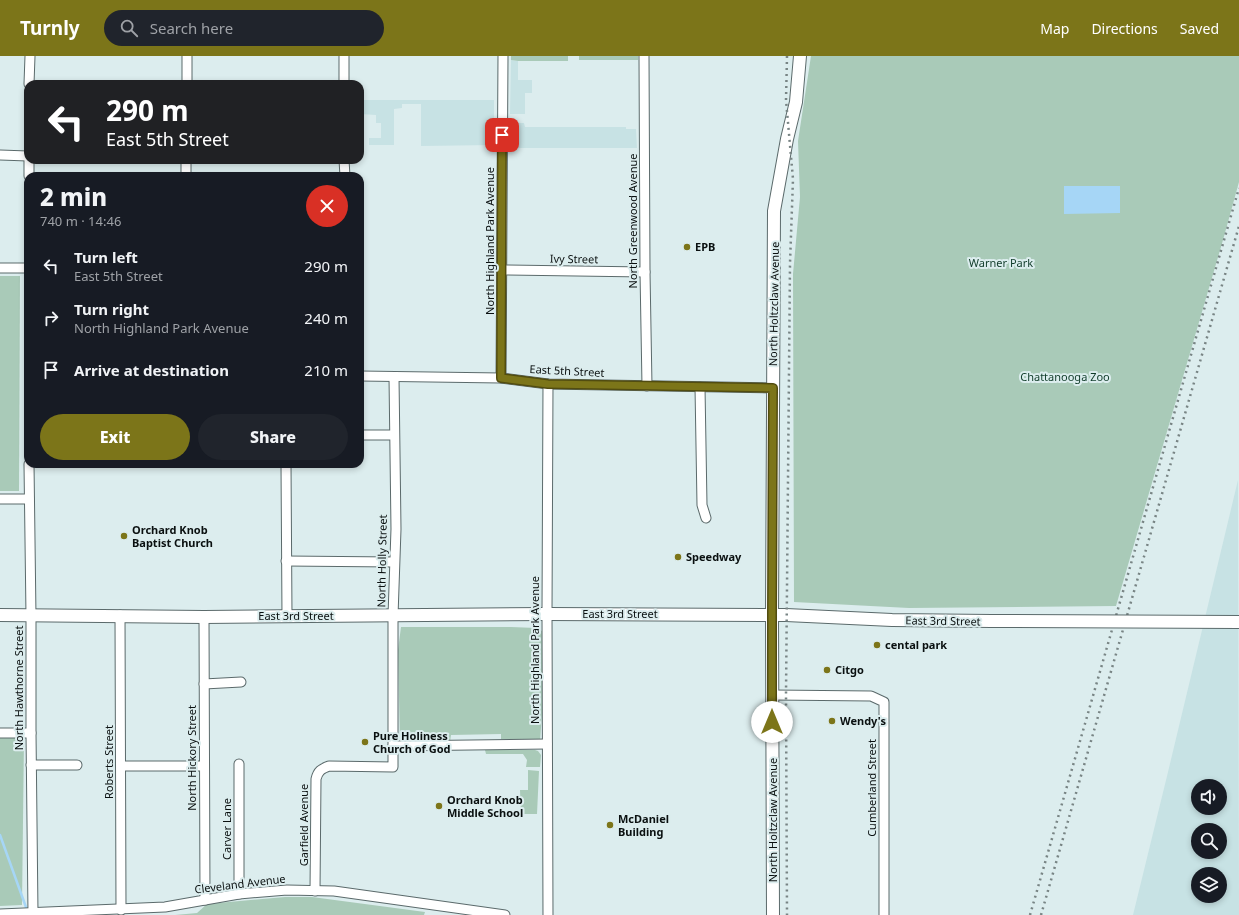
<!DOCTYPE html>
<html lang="en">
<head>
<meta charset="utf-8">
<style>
  :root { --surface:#171b24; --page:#20242c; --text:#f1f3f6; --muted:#9ea1a6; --accent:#7c7519 }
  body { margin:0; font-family:"Noto Sans",sans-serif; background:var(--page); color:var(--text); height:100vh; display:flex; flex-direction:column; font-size:15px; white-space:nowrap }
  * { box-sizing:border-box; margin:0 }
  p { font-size:13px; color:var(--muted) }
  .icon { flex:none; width:22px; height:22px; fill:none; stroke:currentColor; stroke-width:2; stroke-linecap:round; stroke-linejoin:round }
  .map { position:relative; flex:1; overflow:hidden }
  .sheet { position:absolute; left:24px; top:116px; width:340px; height:296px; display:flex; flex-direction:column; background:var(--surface); border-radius:12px; box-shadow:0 2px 6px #0003 }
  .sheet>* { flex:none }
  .hud { position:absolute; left:24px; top:24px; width:340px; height:84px; border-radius:12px; box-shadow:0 2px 6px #0003; background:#202124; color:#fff; overflow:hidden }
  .controls { position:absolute; left:1191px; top:723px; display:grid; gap:8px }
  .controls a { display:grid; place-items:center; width:36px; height:36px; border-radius:50%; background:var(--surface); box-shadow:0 2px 6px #0003; font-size:20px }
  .pin { position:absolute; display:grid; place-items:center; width:34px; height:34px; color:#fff; margin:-17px; border-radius:8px; box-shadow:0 2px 6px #0006 }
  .me { position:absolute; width:44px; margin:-22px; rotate:0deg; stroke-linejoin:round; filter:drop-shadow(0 0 3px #0008) }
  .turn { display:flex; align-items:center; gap:14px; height:84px; padding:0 16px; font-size:18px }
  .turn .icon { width:52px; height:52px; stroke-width:2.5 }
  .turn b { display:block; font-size:28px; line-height:34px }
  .round { display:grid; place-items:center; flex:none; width:42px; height:42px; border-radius:21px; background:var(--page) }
  .head { display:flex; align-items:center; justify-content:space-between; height:68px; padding:0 16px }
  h1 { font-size:24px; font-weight:800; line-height:30px }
  .cta { display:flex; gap:8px; margin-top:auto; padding:8px 16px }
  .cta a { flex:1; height:46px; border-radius:24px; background:var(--accent); color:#fff; font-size:16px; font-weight:800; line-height:46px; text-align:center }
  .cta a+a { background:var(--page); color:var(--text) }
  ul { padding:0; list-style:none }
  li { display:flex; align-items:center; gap:12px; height:52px; padding:0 16px }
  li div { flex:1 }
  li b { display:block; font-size:15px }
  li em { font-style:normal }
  header { display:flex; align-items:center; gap:24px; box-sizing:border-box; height:56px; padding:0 20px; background:var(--accent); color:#fff }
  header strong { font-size:19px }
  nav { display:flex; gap:22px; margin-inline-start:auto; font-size:14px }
  .search { width:280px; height:36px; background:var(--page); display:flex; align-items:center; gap:10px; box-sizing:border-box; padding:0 14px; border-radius:22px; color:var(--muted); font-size:15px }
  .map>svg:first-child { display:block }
</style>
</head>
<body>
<header>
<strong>Turnly</strong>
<div class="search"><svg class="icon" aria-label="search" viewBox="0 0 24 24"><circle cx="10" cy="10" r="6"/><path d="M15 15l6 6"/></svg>Search here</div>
<nav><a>Map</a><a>Directions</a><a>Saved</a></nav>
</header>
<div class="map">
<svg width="1239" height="859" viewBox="0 0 1239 859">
  <rect width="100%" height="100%" fill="#dcedee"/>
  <!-- built -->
  <g fill="#c7e2e4" fill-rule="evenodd">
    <path d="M511 4 518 5V24H532V37H525V58H510Z"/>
    <path d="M360 44H494V89L421 90V48H402V52L394 53V89H369V82H381V67H376V59L360 58Z"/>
    <path d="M510 67H524L525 71H626V73H636L637 92H511Z"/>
    <path d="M1238 424 1239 859H1133L1168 716ZM1198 730H1220V752H1198ZM1198 774H1220V796H1198ZM1198 818H1220V840H1198Z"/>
  </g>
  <!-- green -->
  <g fill="#a9cab8">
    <path d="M511 0H568V5H518L511 4Z"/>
    <rect x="579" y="0" width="59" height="4"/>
    <path d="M811 0H1239V126L1223 184 1116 550 909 552 794 546 793 218 800 141 798 85Z"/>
    <path d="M0 220H20L19 435H0Z"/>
    <path d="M401 571H511L536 572 542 575V657L540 686 522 683H501V678L451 679 450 686 400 687 398 594Z"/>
    <path d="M0 682H24L22 849 0 850Z"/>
    <path d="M485 694H535L538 695 541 699 540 711H526L527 704 523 698H486Z"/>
    <path d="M528 714 539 715 537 758H521L520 734H528Z"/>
    <path d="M285 841H312L425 856 424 859H175L197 857 207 848Z"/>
  </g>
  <!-- water -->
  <path fill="#a6d6f6" d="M1064 130H1120V157L1064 158Z"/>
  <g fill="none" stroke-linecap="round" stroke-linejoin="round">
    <!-- stream -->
    <path stroke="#a6d6f6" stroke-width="2.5" d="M0 779 27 854"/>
    <!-- minor casing -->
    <g stroke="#5b6a6b" stroke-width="11">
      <g id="minor">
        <path d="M644 0 645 216 647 330"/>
        <path d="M29 28 30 0"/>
        <path d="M187 28V0"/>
        <path d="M344 28V0"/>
        <path d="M0 99 28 100"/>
        <path d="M29 104V120"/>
        <path d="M344 104 345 120"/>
        <path d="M186 120V104"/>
        <path d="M0 212H28"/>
        <path d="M502 214 645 216"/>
        <path d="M360 320 501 322 548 328 773 332"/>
        <path d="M501 322 503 0"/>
        <path d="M700 331 702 449 706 462"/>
        <path d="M360 379H394"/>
        <path d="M29 408 31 560V677L33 857"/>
        <path d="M286 408 287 560"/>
        <path d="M0 443H29"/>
        <path d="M286 505 394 506"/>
        <path d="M120 559 121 854"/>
        <path d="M204 561 205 844"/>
        <path d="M204 628 241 626"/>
        <path d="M773 639 871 640 884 646V859"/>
        <path d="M0 677H31"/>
        <path d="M393 690V560L396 473 394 321"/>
        <path d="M31 709H77"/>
        <path d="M121 710H204"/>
        <path d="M315 835 316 723C318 715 321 713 329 710L393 711V690L547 688"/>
        <path d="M239 838V708"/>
        <path d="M0 858 165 851 239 838 287 834 334 835 505 859"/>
        <path d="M548 859 547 558 548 328"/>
      </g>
    </g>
    <!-- secondary casing -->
    <g stroke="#5b6a6b" stroke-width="14">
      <g id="secondary">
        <path d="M0 559 204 561 547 558 786 559 892 564 992 565"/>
        <path d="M773 859 772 559 774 155 787 83 796 46 800 0"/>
      </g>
    </g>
    <!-- minor -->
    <use href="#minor" stroke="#fff" stroke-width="9"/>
    <!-- secondary -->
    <use href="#secondary" stroke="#fff" stroke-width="12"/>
    <!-- rail -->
    <g stroke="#788484" stroke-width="2.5" stroke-dasharray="2 4" stroke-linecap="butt">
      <path d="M787 0 786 44 793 123 790 207 786 639 787 859"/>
      <path d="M1030 859 1239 132"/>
      <path d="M1041 859 1239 170"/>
    </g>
    <!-- secondary-bridge casing -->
    <g stroke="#5b6a6b" stroke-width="14" stroke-linecap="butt">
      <path id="secondary-bridge" d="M992 565 1239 566"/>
    </g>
    <!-- secondary-bridge -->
    <use href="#secondary-bridge" stroke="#fff" stroke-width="12"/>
  </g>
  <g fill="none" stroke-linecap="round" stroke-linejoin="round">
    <!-- route casing -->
    <g stroke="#514c10" stroke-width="10">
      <path id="route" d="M502 79 501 322 548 328 773 332 772 559V666"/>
    </g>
    <!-- route -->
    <use href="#route" stroke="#7c7519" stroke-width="7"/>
  </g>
  <!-- markers -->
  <g fill="#7c7519" stroke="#dcedee" stroke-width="1.5">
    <circle cx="687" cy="191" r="4"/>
    <circle cx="124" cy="480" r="4"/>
    <circle cx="678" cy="501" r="4"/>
    <circle cx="877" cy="589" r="4"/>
    <circle cx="827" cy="614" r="4"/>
    <circle cx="832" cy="665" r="4"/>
    <circle cx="365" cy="686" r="4"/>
    <circle cx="439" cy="750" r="4"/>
    <circle cx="610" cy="769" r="4"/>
  </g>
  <g text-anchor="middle" stroke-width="4" stroke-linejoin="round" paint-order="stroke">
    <!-- street labels -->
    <g font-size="11" fill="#0a1010" stroke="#dcedee">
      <text transform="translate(633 165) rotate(-90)" y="4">North Greenwood Avenue</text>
      <text transform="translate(490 185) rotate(-90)" y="4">North Highland Park Avenue</text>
      <text transform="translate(574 203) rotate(1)" y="4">Ivy Street</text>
      <text transform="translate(774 248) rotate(-89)" y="4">North Holtzclaw Avenue</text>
      <text transform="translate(567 315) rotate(3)" y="4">East 5th Street</text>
      <text transform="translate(382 505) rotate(-89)" y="4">North Holly Street</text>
      <text x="620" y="562">East 3rd Street</text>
      <text x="296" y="564">East 3rd Street</text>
      <text transform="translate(943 565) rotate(1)" y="4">East 3rd Street</text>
      <text transform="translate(535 594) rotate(-90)" y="4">North Highland Park Avenue</text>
      <text transform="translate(19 632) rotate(-90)" y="4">North Hawthorne Street</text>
      <text transform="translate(192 702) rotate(-90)" y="4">North Hickory Street</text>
      <text transform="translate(109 706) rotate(-90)" y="4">Roberts Street</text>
      <text transform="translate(872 732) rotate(-90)" y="4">Cumberland Street</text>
      <text transform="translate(773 764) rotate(-90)" y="4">North Holtzclaw Avenue</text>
      <text transform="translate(304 769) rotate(-90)" y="4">Garfield Avenue</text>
      <text transform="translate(227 773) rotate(-90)" y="4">Carver Lane</text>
      <text transform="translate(240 828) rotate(-7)" y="4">Cleveland Avenue</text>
    </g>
    <!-- poi labels -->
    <g font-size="11" font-weight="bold" fill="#0a1010" stroke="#dcedee" text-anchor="start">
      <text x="695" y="195">EPB</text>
      <text x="132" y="478">Orchard Knob<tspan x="132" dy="13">Baptist Church</tspan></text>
      <text x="686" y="505">Speedway</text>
      <text x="885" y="593">cental park</text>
      <text x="835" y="618">Citgo</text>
      <text x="840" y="669">Wendy's</text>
      <text x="373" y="684">Pure Holiness<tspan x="373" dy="13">Church of God</tspan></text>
      <text x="447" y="748">Orchard Knob<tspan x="447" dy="13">Middle School</tspan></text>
      <text x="618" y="767">McDaniel<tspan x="618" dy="13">Building</tspan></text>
    </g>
    <!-- park labels -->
    <g font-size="11" fill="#0f3b29" stroke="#dcedee">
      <text x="1001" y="211">Warner Park</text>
      <text x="1065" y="325">Chattanooga Zoo</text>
    </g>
  </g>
</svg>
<div class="controls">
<a><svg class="icon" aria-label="sound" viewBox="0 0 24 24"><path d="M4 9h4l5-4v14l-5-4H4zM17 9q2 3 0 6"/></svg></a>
<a><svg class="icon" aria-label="search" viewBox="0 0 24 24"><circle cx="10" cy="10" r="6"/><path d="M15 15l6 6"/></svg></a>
<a><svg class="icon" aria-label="layers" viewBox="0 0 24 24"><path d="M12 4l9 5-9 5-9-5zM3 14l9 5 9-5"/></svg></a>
</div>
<div class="pin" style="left:502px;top:79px;background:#d93025"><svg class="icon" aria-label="arrive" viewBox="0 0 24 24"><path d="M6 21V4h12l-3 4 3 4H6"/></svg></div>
<svg class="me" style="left:772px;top:666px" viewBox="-20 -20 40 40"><circle r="19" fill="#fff"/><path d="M0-13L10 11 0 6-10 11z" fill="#7c7519"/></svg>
<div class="hud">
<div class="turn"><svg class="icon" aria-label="left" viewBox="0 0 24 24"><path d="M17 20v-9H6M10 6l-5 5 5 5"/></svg><div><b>290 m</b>East 5th Street</div></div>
</div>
<section class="sheet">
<div class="head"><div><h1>2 min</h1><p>740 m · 14:46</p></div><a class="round" style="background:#d93025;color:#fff"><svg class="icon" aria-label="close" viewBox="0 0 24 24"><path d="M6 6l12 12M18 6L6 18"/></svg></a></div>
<ul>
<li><svg class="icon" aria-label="left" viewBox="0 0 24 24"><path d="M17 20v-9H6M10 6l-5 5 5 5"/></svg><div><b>Turn left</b><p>East 5th Street</p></div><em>290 m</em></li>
<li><svg class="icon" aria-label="right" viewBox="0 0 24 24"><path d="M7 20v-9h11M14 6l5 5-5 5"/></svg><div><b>Turn right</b><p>North Highland Park Avenue</p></div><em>240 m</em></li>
<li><svg class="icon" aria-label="arrive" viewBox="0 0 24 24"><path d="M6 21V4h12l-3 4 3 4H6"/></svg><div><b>Arrive at destination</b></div><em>210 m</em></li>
</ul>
<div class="cta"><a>Exit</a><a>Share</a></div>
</section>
</div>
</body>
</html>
